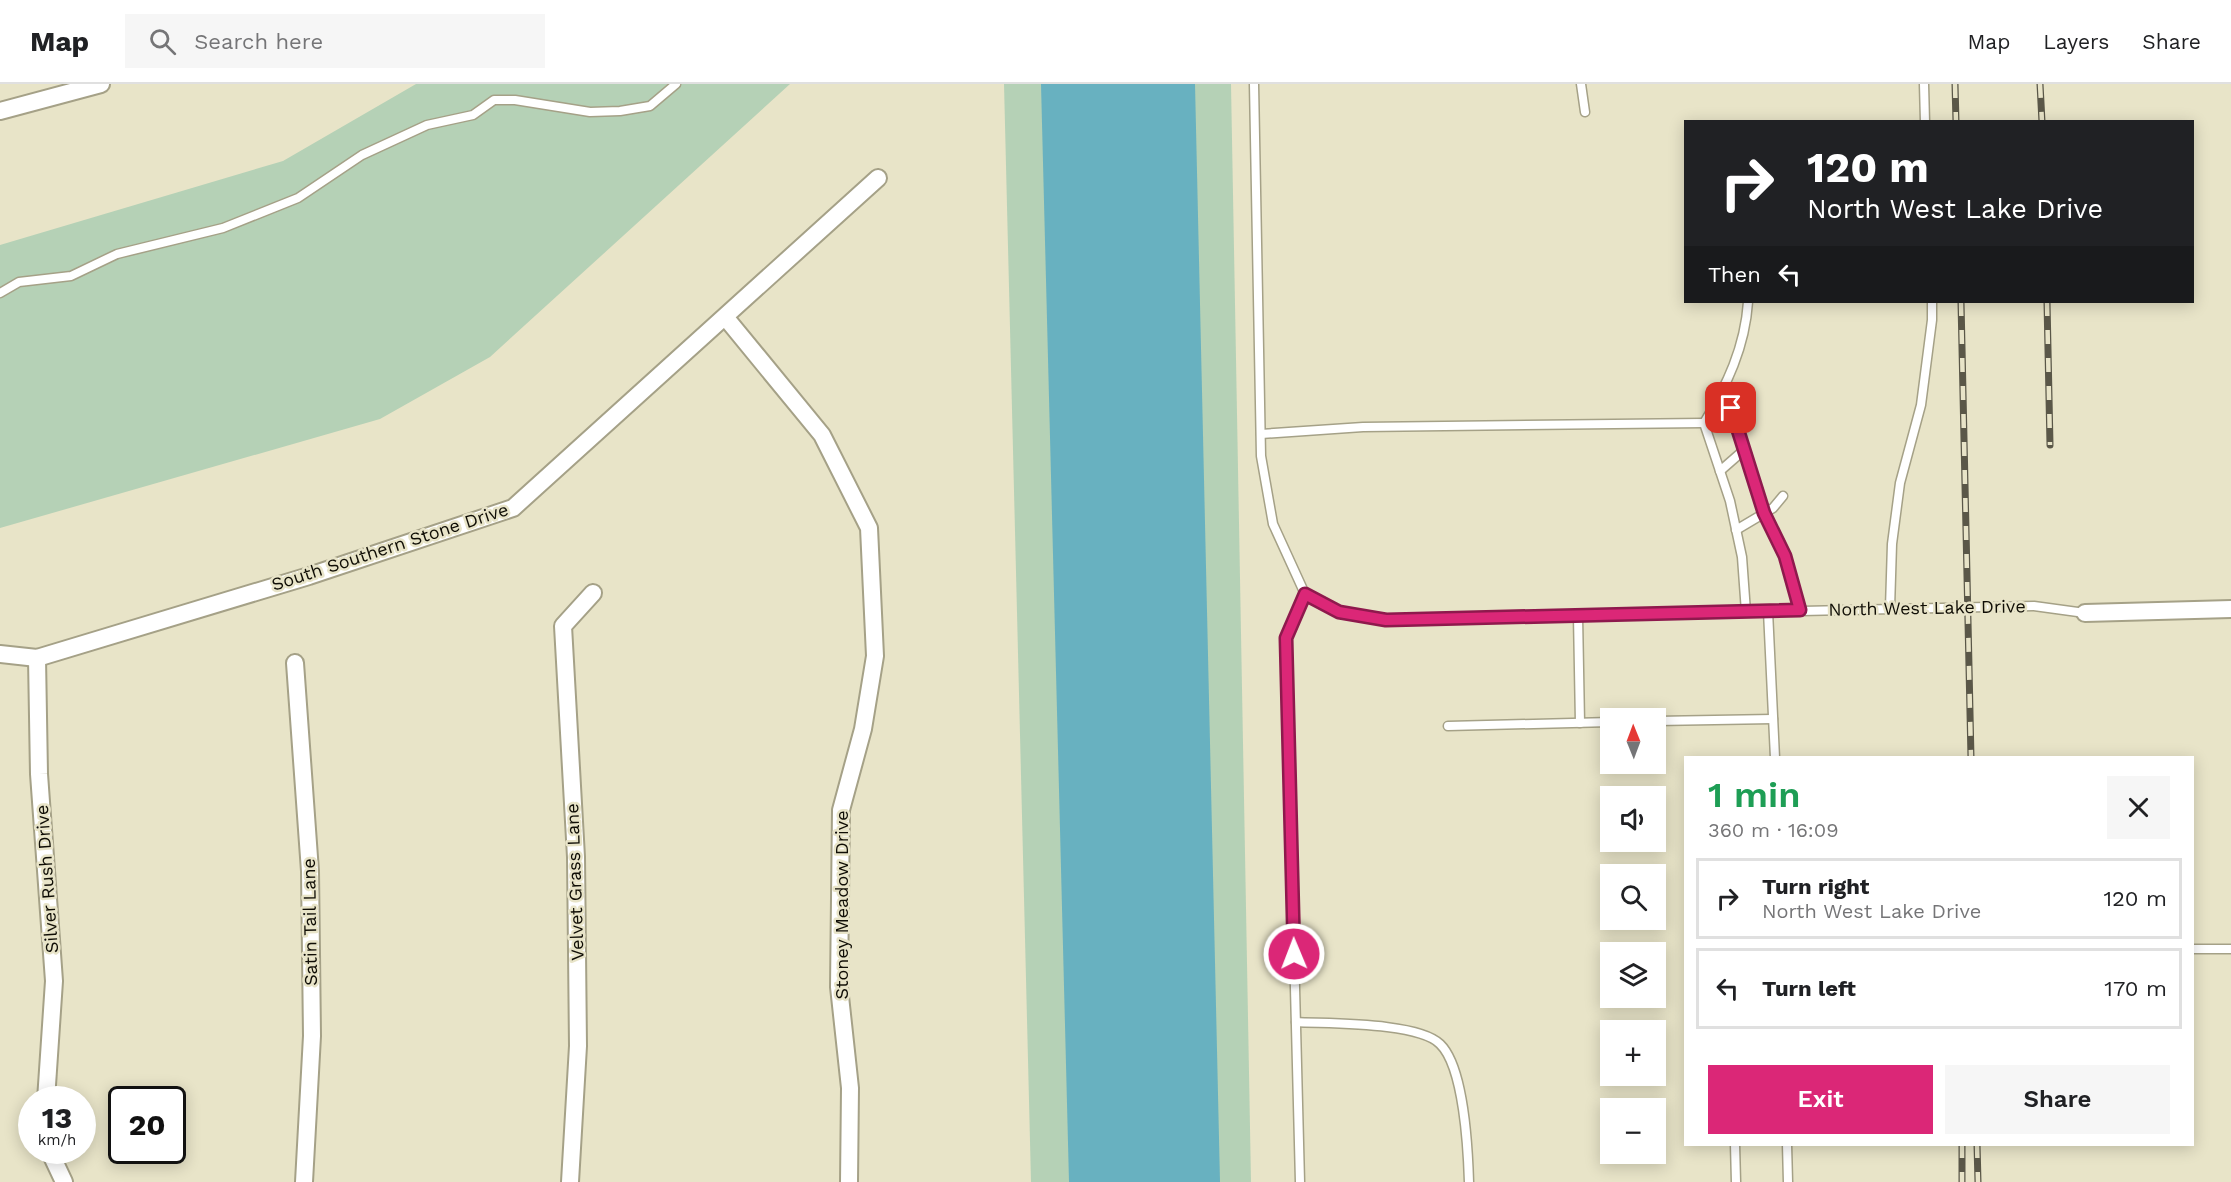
<!DOCTYPE html>
<html lang="en">
<head>
<meta charset="utf-8">
<style>
  :root { --surface:#fff; --page:#f6f6f6; --text:#202124; --muted:#757577; --line:#e0e0e0; --accent:#db2777 }
  body { margin:0; font-family:"Work Sans",sans-serif; background:var(--page); color:var(--text); height:100vh; display:flex; flex-direction:column; font-size:22px; white-space:nowrap }
  * { box-sizing:border-box; margin:0 }
  p { font-size:20px; color:var(--muted) }
  .icon { flex:none; width:33px; height:33px; fill:none; stroke:currentColor; stroke-width:2; stroke-linecap:round; stroke-linejoin:round }
  .map { position:relative; flex:1; overflow:hidden }
  .sheet { position:absolute; left:1684px; top:672px; width:510px; height:390px; display:flex; flex-direction:column; background:var(--surface); border-radius:0px; box-shadow:0 3px 15px #0003 }
  .sheet>* { flex:none }
  .hud { position:absolute; left:1684px; top:36px; width:510px; height:183px; border-radius:0px; box-shadow:0 3px 15px #0003; background:#202124; color:#fff; overflow:hidden }
  .needle { width:39px; rotate:359deg }
  .fabs { position:absolute; left:1600px; top:624px; display:grid; gap:12px }
  .fabs a { display:grid; place-items:center; width:66px; height:66px; border-radius:0px; background:var(--surface); box-shadow:0 3px 15px #0003; font-size:30px }
  .speed { position:absolute; left:18px; top:1002px; display:flex; gap:12px; font-size:30px; font-weight:700; text-align:center }
  .speed>* { display:grid; place-content:center; width:78px; height:78px; border-radius:50%; background:var(--surface); box-shadow:0 3px 15px #0003; line-height:1 }
  .speed small { font-size:15px; font-weight:400 }
  .speed .limit { border:3px solid #111; border-radius:9px; background:#fff; color:#111 }
  .pin { position:absolute; display:grid; place-items:center; width:51px; height:51px; color:#fff; margin:-26px; border-radius:12px; box-shadow:0 3px 9px #0006 }
  .me { position:absolute; width:66px; margin:-33px; rotate:359deg; stroke-linejoin:round; filter:drop-shadow(0 0 4px #0008) }
  .turn { display:flex; align-items:center; gap:21px; height:126px; padding:0 24px; font-size:27px }
  .turn .icon { width:78px; height:78px; stroke-width:2.5 }
  .turn b { display:block; font-size:42px; line-height:51px }
  .then { display:flex; align-items:center; height:57px; padding:0 24px; background:#0003; gap:12px; font-size:22px }
  .round { display:grid; place-items:center; flex:none; width:63px; height:63px; border-radius:0px; background:var(--page) }
  .head { display:flex; align-items:center; justify-content:space-between; height:102px; padding:0 24px }
  h1 { font-size:36px; font-weight:600; line-height:45px; color:#1e9e55 }
  .cta { display:flex; gap:12px; margin-top:auto; padding:12px 24px }
  .cta a { flex:1; height:69px; border-radius:0px; background:var(--accent); color:#fff; font-size:24px; font-weight:600; line-height:69px; text-align:center }
  .cta a+a { background:var(--page); color:var(--text) }
  ul { padding:0; list-style:none }
  li { display:flex; align-items:center; gap:18px; height:81px; margin:0 12px 9px; padding:0 12px; border:3px solid var(--line); border-radius:0px }
  li div { flex:1 }
  li b { display:block; font-size:22px }
  li em { font-style:normal }
  header { display:flex; align-items:center; gap:36px; box-sizing:border-box; height:84px; padding:0 30px; background:var(--surface); border-bottom:2px solid var(--line) }
  header strong { font-size:28px }
  nav { display:flex; gap:33px; margin-inline-start:auto; font-size:21px }
  .search { width:420px; height:54px; background:var(--page); display:flex; align-items:center; gap:15px; box-sizing:border-box; padding:0 21px; border-radius:0px; color:var(--muted); font-size:22px }
  .map>svg:first-child { display:block }
</style>
</head>
<body>
<header>
<strong>Map</strong>
<div class="search"><svg class="icon" aria-label="search" viewBox="0 0 24 24"><circle cx="10" cy="10" r="6"/><path d="M15 15l6 6"/></svg>Search here</div>
<nav><a>Map</a><a>Layers</a><a>Share</a></nav>
</header>
<div class="map">
<svg width="2231" height="1098" viewBox="0 0 2231 1098">
  <rect width="100%" height="100%" fill="#e8e4c8"/>
  <!-- green -->
  <g fill="#b5d1b6">
    <path d="M416 0H790L490 273 380 335 0 444V161L283 77Z"/>
    <path d="M1004 0H1231L1251 1098H1031Z"/>
  </g>
  <!-- water -->
  <path fill="#68b1c0" d="M1041 0H1195L1220 1098H1069Z"/>
  <g fill="none" stroke-linecap="round" stroke-linejoin="round">
    <!-- lane casing -->
    <g stroke="#a5a187" stroke-width="11">
      <g id="lane">
        <path d="M1254 0 1261 372 1273 440 1305 510 1286 554 1300 1098"/>
        <path d="M1581 0 1585 28"/>
        <path d="M1924 0 1925 38"/>
        <path d="M0 209 19 198 71 192 117 170 223 144 298 114 362 71 427 41 473 31 494 16H515L590 28 620 27 650 22 676 0"/>
        <path d="M1725 304 1764 430 1785 472 1800 527"/>
        <path d="M1261 350 1363 343 1704 339"/>
        <path d="M1720 387 1744 366"/>
        <path d="M1736 446 1773 424 1783 412"/>
        <path d="M1305 510 1339 528 1386 536 2034 522 2085 529"/>
        <path d="M1890 524 1892 460 1900 399 1921 321 1932 236V218"/>
        <path d="M1768 527 1775 674"/>
        <path d="M1746 528 1742 473 1730 417 1704 339C1727 301 1745 263 1748 218"/>
        <path d="M1578 532 1580 639"/>
        <path d="M1656 637 1773 635"/>
        <path d="M1448 642 1611 638"/>
        <path d="M2193 865H2231"/>
        <path d="M1296 938C1328 940 1418 938 1440 960 1464 983 1468 1066 1469 1098"/>
        <path d="M1735 1060 1736 1098"/>
        <path d="M1787 1060 1788 1098"/>
      </g>
    </g>
    <!-- street casing -->
    <g stroke="#a5a187" stroke-width="20">
      <g id="street">
        <path d="M0 27 101 0"/>
        <path d="M726 234 822 351 869 444 875 572 863 645 841 726 839 903 850 1004 849 1098"/>
        <path d="M2085 529 2231 525"/>
        <path d="M0 570 37 574 309 492 513 424 878 94"/>
        <path d="M37 574 39 690 54 897 46 1016"/>
        <path d="M295 579 310 787 312 952 304 1098"/>
        <path d="M49 1066 64 1098"/>
        <path d="M570 1098 578 962 576 773 563 542 593 509"/>
      </g>
    </g>
    <!-- lane -->
    <use href="#lane" stroke="#fff" stroke-width="8"/>
    <!-- street -->
    <use href="#street" stroke="#fff" stroke-width="16"/>
    <!-- rail casing -->
    <g stroke="#5a5748" stroke-width="7">
      <g id="rail">
        <path d="M1955 0 1956 38"/>
        <path d="M2040 0 2042 38"/>
        <path d="M1961 218 1971 674"/>
        <path d="M2047 218 2050 361"/>
        <path d="M1962 1060V1098"/>
        <path d="M1977 1060 1978 1098"/>
      </g>
    </g>
    <!-- rail -->
    <use href="#rail" stroke="#e8e4c8" stroke-width="4.5" stroke-dasharray="14" stroke-linecap="butt"/>
  </g>
  <g fill="none" stroke-linecap="round" stroke-linejoin="round">
    <!-- route casing -->
    <g stroke="#8e194d" stroke-width="15">
      <path id="route" d="M1294 870 1286 554 1305 510 1339 528 1386 536 1800 526 1785 472 1764 429 1731 324"/>
    </g>
    <!-- route -->
    <use href="#route" stroke="#db2777" stroke-width="10"/>
  </g>
  <g text-anchor="middle" stroke-width="5" stroke-linejoin="round" paint-order="stroke">
    <!-- street labels -->
    <g font-size="18" fill="#0f0d05" stroke="#e8e4c8">
      <text transform="translate(390 463) rotate(-18)" y="6">South Southern Stone Drive</text>
      <text transform="translate(1927 524) rotate(-1)" y="6">North West Lake Drive</text>
      <text transform="translate(47 795) rotate(-94)" y="6">Silver Rush Drive</text>
      <text transform="translate(575 798) rotate(-92)" y="6">Velvet Grass Lane</text>
      <text transform="translate(842 821) rotate(-90)" y="6">Stoney Meadow Drive</text>
      <text transform="translate(310 838) rotate(-91)" y="6">Satin Tail Lane</text>
    </g>
  </g>
</svg>
<div class="fabs">
<a><svg class="needle" viewBox="-14 -14 28 28"><path d="M0-13l5 13h-10z" fill="#e53935"/><path d="M0 13l5-13h-10z" fill="#757577"/></svg></a>
<a><svg class="icon" aria-label="sound" viewBox="0 0 24 24"><path d="M4 9h4l5-4v14l-5-4H4zM17 9q2 3 0 6"/></svg></a>
<a><svg class="icon" aria-label="search" viewBox="0 0 24 24"><circle cx="10" cy="10" r="6"/><path d="M15 15l6 6"/></svg></a>
<a><svg class="icon" aria-label="layers" viewBox="0 0 24 24"><path d="M12 4l9 5-9 5-9-5zM3 14l9 5 9-5"/></svg></a>
<a>+</a>
<a>−</a>
</div>
<div class="speed"><div>13<small>km/h</small></div><div class="limit">20</div></div>
<div class="pin" style="left:1731px;top:324px;background:#d93025"><svg class="icon" aria-label="arrive" viewBox="0 0 24 24"><path d="M6 21V4h12l-3 4 3 4H6"/></svg></div>
<svg class="me" style="left:1294px;top:870px" viewBox="-20 -20 40 40"><circle r="17" fill="#db2777" stroke="#fff" stroke-width="3"/><path d="M0-11L8 9 0 5-8 9z" fill="#fff"/></svg>
<div class="hud">
<div class="turn"><svg class="icon" aria-label="right" viewBox="0 0 24 24"><path d="M7 20v-9h11M14 6l5 5-5 5"/></svg><div><b>120 m</b>North West Lake Drive</div></div>
<div class="then">Then<svg class="icon" aria-label="left" viewBox="0 0 24 24"><path d="M17 20v-9H6M10 6l-5 5 5 5"/></svg></div>
</div>
<section class="sheet">
<div class="head"><div><h1>1 min</h1><p>360 m · 16:09</p></div><a class="round"><svg class="icon" aria-label="close" viewBox="0 0 24 24"><path d="M6 6l12 12M18 6L6 18"/></svg></a></div>
<ul>
<li><svg class="icon" aria-label="right" viewBox="0 0 24 24"><path d="M7 20v-9h11M14 6l5 5-5 5"/></svg><div><b>Turn right</b><p>North West Lake Drive</p></div><em>120 m</em></li>
<li><svg class="icon" aria-label="left" viewBox="0 0 24 24"><path d="M17 20v-9H6M10 6l-5 5 5 5"/></svg><div><b>Turn left</b></div><em>170 m</em></li>
</ul>
<div class="cta"><a>Exit</a><a>Share</a></div>
</section>
</div>
</body>
</html>
